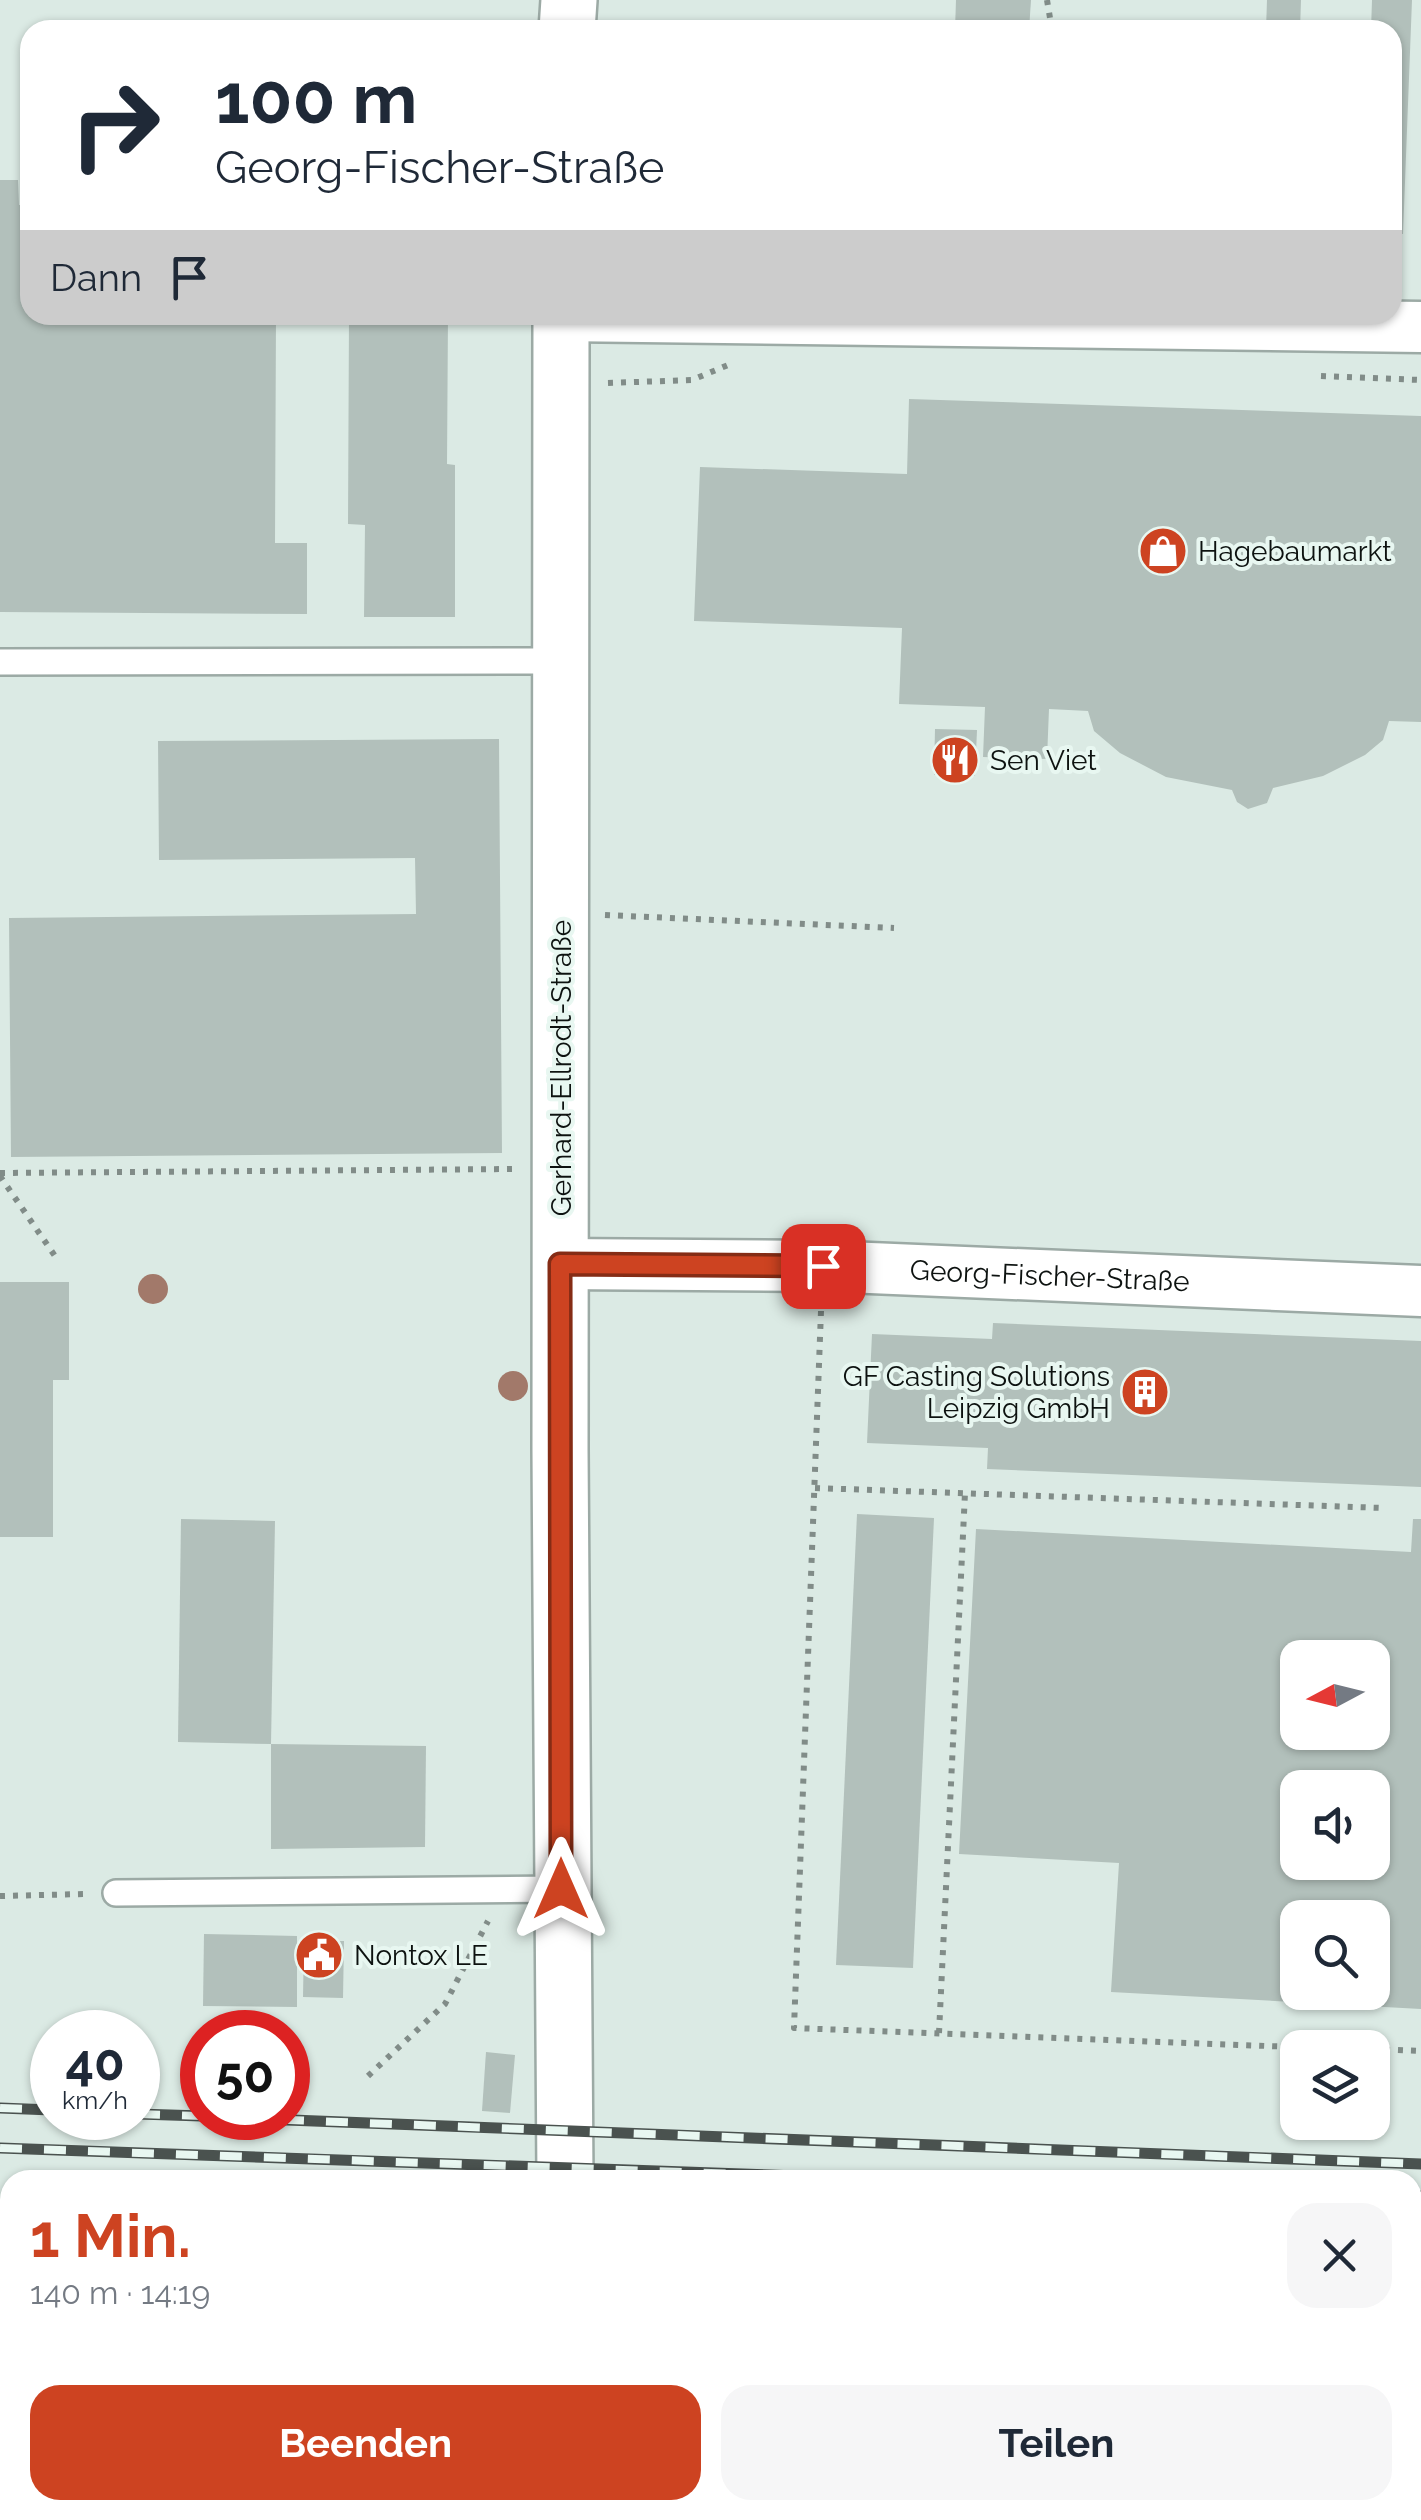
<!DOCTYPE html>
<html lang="de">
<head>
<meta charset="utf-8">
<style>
  :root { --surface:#fff; --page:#f6f6f7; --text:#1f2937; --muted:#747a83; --accent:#cd4321 }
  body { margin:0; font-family:Raleway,sans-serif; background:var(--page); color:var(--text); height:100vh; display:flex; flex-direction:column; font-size:38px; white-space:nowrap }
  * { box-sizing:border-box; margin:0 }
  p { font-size:32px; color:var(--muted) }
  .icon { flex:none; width:55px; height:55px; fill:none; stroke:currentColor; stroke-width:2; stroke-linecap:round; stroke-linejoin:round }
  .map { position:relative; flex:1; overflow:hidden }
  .drawer { position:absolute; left:0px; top:2170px; width:1422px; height:350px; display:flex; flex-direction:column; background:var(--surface); border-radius:30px 30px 0 0; box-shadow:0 2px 8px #0004 }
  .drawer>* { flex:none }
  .guide { position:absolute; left:20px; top:20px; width:1382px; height:305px; border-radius:30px; box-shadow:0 2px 8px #0004; background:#fff; color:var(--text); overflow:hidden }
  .needle { width:65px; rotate:263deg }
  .fabs { position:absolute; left:1280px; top:1640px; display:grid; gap:20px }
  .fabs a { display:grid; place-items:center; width:110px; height:110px; border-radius:20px; background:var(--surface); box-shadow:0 2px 8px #0004; font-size:50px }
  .speed { position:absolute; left:30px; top:2010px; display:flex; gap:20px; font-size:50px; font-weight:700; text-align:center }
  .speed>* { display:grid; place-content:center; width:130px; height:130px; border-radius:50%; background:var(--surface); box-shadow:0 2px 8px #0004; line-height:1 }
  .speed small { font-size:25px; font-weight:400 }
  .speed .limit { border:15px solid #d22; background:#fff; color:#111 }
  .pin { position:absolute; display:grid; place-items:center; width:85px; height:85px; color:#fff; margin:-42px; border-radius:20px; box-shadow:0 5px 15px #0006 }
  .me { position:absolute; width:110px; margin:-55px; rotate:0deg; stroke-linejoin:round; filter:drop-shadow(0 0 8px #0008) }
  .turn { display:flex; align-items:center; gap:35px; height:210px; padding:0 30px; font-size:45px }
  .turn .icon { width:130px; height:130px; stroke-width:2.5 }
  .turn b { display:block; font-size:70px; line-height:85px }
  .then { display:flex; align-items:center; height:95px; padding:0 30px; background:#0003; gap:20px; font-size:38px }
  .round { display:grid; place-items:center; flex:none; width:105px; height:105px; border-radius:30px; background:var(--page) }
  .head { display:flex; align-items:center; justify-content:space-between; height:170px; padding:0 30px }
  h1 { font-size:60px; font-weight:700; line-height:75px; color:var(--accent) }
  .cta { display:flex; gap:20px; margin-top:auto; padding:20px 30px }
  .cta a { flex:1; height:115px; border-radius:30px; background:var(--accent); color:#fff; font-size:40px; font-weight:700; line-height:115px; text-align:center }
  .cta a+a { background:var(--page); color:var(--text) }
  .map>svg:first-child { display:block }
</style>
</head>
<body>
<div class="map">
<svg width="1421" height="2520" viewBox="0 0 1421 2520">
  <rect width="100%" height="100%" fill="#dbeae4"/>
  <!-- green -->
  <path fill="#f1ab99" d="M613 2510H1185L1184 2520H612Z"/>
  <!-- building -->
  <g fill="#b2c0bb" fill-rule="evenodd">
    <path d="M956 0H1031L1029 30H955Z"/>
    <path d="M1267 0H1301L1300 30H1266Z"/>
    <path d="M1372 0H1412L1403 234 1392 233V30H1371Z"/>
    <path d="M263 20V30H107V21Z"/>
    <path d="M0 180H18L19 205H30V315H276L275 543H307V614L0 612Z"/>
    <path d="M349 315H448L447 464 455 465V617H364L365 525 348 524Z"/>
    <path d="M909 399 1421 416V722L1389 721 1383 740 1365 755 1323 776 1273 788 1267 803 1248 809 1237 802 1232 790 1166 777 1120 753 1094 731 1088 711 1049 709 1047 759 983 757 985 707 899 704 902 628 694 621 700 467 907 474Z"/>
    <path d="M935 729 977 730 975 776 934 775Z"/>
    <path d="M499 739 502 1153 11 1157 9 918 416 914 415 858 159 860 158 741Z"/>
    <path d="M0 1282H69V1380H53V1537H0Z"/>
    <path d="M993 1323 1421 1341V1487L987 1469 988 1448 867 1443 872 1334 992 1339Z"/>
    <path d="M857 1514 934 1518 913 1968 836 1965Z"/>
    <path d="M181 1519 275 1521 271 1744 178 1742Z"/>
    <path d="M1413 1519H1421V2009L1111 1992 1119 1863 959 1854 976 1529 1411 1552ZM1298 1658H1372V1732H1298ZM1298 1788H1372V1862H1298ZM1298 1918H1372V1992H1298Z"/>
    <path d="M271 1744 426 1746 425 1847 271 1849Z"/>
    <path d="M204 1934 297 1936V2007L203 2006Z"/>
    <path d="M304 1941H344L343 1998 303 1997Z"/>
    <path d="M486 2052 515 2055 510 2113 482 2111Z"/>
    <rect x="15" y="2510" width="56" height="10"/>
    <rect x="85" y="2510" width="52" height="10"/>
    <rect x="361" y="2510" width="45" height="10"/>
    <path d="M788 2510H833V2520H787Z"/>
  </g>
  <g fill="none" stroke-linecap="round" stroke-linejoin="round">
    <!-- lane casing -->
    <g stroke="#9caaa5" stroke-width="30">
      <g id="lane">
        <path d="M0 662 564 661"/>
        <path d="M116 1893 561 1889"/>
      </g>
    </g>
    <!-- street casing -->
    <g stroke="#9caaa5" stroke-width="55">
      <g id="street">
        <path d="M561 316 1421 327"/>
        <path id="s1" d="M560 1264 823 1266 1421 1291"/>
      </g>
    </g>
    <!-- secondary casing -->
    <g stroke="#9caaa5" stroke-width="60">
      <g id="secondary">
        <path d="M567 30 569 0"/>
        <path d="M561 315 560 1449 565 2180"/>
        <path d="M556 2520V2510"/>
      </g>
    </g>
    <!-- path -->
    <g stroke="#818c88" stroke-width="6" stroke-dasharray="5 8" stroke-linecap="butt">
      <path d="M1047 0 1052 30"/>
      <path d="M1321 376 1421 380"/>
      <path d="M608 383 692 380 728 365"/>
      <path d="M605 915 894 928"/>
      <path d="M0 1173 514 1169"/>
      <path d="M0 1176 57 1259"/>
      <path d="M821 1311 794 2028 1320 2048"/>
      <path d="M815 1488 1384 1508"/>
      <path d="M0 1896 84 1894"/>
      <path d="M939 2033 965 1493"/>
      <path d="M1372 2049 1421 2051"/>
      <path d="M368 2076 445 2004 488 1921"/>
    </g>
    <!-- lane -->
    <use href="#lane" stroke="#fff" stroke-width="25"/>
    <!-- street -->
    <use href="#street" stroke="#fff" stroke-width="50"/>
    <!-- secondary -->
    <use href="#secondary" stroke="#fff" stroke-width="55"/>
    <!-- rail casing -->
    <g stroke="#4a524f" stroke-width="11">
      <g id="rail">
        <path d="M0 2108 52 2110"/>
        <path d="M138 2114 202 2116"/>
        <path d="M238 2118 1421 2164"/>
        <path d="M0 2148 911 2180"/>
        <path d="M1412 2196H1421"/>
      </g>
    </g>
    <!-- rail -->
    <use href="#rail" stroke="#e8f7f1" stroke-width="8" stroke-dasharray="22" stroke-linecap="butt"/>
  </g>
  <!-- trees -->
  <g fill="#a2796a">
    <circle cx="153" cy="1289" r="15"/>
    <circle cx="513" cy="1386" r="15"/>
  </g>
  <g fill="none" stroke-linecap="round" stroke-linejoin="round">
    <!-- route casing -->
    <g stroke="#852c15" stroke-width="25">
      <path id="route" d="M561 1889 560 1264 823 1266"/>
    </g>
    <!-- route -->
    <use href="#route" stroke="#cd4321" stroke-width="18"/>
  </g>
  <!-- icons -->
  <defs>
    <g id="shop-disc" transform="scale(2.5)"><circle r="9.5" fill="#cd4321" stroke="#e8f7f1"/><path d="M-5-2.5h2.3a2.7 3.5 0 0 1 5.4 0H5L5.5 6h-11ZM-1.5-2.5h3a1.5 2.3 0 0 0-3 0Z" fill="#fff"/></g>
    <g id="restaurant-disc" transform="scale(2.5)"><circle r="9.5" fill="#cd4321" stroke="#e8f7f1"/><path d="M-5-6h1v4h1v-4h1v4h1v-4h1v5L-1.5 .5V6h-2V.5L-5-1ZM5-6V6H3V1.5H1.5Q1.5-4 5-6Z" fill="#fff"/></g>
    <g id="building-disc" transform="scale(2.5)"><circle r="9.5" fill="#cd4321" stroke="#e8f7f1"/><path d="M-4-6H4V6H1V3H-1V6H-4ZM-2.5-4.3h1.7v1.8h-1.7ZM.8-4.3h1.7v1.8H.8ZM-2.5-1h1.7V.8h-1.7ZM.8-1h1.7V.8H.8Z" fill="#fff"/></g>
    <g id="civic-disc" transform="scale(2.5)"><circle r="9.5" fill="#cd4321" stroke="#e8f7f1"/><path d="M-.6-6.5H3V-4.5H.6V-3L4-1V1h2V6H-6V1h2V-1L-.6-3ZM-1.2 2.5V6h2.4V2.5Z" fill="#fff"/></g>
  </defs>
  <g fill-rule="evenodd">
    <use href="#shop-disc" x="1163" y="551"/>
    <use href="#restaurant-disc" x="955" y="760"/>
    <use href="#building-disc" x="1145" y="1392"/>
    <use href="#civic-disc" x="319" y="1955"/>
  </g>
  <g text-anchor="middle" stroke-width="8" stroke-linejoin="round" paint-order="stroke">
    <!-- poi labels -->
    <g font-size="28" fill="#0d1210" stroke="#e8f7f1" text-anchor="start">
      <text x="1198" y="561">Hagebaumarkt</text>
      <text x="990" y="770">Sen Viet</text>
      <text x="1110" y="1386" text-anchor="end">GF Casting Solutions<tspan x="1110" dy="32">Leipzig GmbH</tspan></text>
      <text x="354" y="1965">Nontox LE</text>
    </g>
    <!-- street labels -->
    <g font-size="28" fill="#0d1210" stroke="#e8f7f1">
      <text transform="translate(561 1068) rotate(-90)" y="10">Gerhard-Ellrodt-Straße</text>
      <text dy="10" stroke="none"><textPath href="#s1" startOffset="490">Georg-Fischer-Straße</textPath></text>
    </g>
  </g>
</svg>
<div class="fabs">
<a><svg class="needle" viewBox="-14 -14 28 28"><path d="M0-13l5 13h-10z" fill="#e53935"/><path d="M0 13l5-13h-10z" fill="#747a83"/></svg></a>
<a><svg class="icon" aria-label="sound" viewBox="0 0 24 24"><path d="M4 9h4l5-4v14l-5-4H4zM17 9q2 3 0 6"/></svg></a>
<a><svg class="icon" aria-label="search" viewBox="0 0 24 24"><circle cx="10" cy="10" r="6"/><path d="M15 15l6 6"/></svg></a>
<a><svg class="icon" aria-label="layers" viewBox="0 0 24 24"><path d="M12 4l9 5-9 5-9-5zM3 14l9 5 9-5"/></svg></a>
</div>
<div class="speed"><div>40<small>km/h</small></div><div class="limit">50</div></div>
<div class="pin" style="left:823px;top:1266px;background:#d93025"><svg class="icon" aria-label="arrive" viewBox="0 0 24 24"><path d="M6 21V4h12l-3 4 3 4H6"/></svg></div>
<svg class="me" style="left:561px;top:1889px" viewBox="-20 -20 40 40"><path d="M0-17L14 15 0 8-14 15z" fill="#cd4321" stroke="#fff" stroke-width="4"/></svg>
<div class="guide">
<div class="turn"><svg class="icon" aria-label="right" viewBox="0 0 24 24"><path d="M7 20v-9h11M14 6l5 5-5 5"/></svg><div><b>100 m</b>Georg-Fischer-Straße</div></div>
<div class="then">Dann<svg class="icon" aria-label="arrive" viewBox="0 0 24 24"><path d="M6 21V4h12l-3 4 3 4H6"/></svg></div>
</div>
<section class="drawer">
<div class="head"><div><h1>1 Min.</h1><p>140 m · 14:19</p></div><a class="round"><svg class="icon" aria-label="close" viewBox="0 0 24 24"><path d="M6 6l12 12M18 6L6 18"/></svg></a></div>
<div class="cta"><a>Beenden</a><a>Teilen</a></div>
</section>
</div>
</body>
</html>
